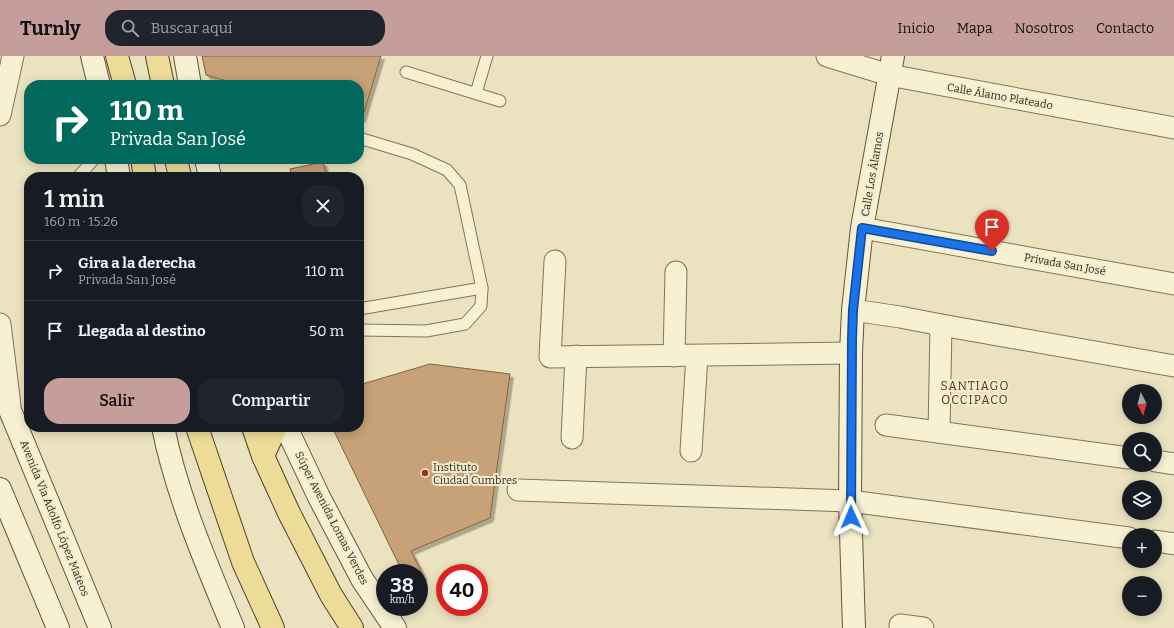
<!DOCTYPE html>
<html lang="es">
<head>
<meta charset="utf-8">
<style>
  :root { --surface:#171b24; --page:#20242c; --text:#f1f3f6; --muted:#9ea1a6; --line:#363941; --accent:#c59e9b }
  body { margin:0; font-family:Bitter,serif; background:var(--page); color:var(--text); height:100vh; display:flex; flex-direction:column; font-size:15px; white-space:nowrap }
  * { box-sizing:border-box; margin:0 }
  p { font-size:13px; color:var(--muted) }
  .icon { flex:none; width:22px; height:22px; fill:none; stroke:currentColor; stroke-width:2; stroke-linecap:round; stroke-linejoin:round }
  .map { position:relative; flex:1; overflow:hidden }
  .sheet { position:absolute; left:24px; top:116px; width:340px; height:260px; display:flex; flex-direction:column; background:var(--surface); border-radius:16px; box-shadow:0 2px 10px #0003 }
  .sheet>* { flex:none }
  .banner { position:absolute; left:24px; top:24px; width:340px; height:84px; border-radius:16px; box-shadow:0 2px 10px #0003; background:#00695c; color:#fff; overflow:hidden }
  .needle { width:26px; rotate:174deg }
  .controls { position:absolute; left:1122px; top:328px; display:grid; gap:8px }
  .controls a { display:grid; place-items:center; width:40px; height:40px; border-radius:50%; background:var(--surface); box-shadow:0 2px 10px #0003; font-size:20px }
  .speed { position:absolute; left:376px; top:508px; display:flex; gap:8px; font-size:20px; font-weight:700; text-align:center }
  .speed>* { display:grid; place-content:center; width:52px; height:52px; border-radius:50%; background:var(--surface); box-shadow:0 2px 10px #0003; line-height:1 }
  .speed small { font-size:10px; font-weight:400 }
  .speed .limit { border:6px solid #d22; background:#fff; color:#111 }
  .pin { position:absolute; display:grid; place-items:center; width:34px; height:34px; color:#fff; margin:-41px -17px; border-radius:50% 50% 50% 0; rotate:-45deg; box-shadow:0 0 4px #0007 }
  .pin .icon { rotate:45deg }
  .me { position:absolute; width:44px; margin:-22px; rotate:359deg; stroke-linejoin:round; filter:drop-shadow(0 0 3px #0008) }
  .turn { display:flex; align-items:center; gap:14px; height:84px; padding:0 20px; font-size:18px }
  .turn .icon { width:52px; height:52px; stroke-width:2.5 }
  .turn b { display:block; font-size:28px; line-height:34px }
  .round { display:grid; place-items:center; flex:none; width:42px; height:42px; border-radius:16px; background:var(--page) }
  .summary { display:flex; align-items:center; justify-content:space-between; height:68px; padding:0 20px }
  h1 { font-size:24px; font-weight:600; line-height:30px }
  .action { display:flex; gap:8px; margin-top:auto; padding:8px 20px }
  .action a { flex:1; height:46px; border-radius:16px; background:var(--accent); color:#111; font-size:16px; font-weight:600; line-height:46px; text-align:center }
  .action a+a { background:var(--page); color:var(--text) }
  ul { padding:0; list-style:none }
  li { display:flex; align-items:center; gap:12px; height:60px; padding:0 20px; border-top:1px solid var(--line) }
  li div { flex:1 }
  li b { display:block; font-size:15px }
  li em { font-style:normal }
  header { display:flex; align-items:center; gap:24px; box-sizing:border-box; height:56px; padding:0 20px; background:var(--accent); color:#111 }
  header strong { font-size:19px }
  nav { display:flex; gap:22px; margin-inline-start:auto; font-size:14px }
  .search { width:280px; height:36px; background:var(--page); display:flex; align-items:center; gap:10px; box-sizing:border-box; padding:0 14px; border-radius:16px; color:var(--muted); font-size:15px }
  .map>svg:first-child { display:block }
</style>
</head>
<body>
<header>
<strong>Turnly</strong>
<div class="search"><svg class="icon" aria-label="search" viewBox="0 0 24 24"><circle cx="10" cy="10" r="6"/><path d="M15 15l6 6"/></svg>Buscar aquí</div>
<nav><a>Inicio</a><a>Mapa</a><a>Nosotros</a><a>Contacto</a></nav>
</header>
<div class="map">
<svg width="1174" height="572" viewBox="0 0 1174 572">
  <defs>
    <filter id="shadow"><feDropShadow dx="3.5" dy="3.5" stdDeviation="0" flood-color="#0004"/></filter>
  </defs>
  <rect width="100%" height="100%" fill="#ebe3bf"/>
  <!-- building -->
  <g fill="#c7a177" stroke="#816140" filter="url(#shadow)">
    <path d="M202 0H381L362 63 359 62V29H241L206 19Z"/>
    <path d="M323 106 327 121H292L290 113Z"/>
    <path d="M430 308 510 318 490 462 411 495 424 521 419 524V517H403L332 371H359V329Z"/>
  </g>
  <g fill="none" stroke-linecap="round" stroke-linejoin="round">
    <!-- lane casing -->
    <g stroke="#837459" stroke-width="13">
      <g id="lane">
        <path d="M406 16 500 45"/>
        <path d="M476 37 487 0"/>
        <path d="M359 82 412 98 447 114 460 129 482 232 481 250 465 268 426 275 359 274"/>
        <path d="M78 121 94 103"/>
        <path d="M359 253 482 232"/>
      </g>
    </g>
    <!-- street casing -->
    <g stroke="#837459" stroke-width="23">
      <g id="street">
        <path d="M827 0 889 19 1174 72"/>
        <path d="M0 59 13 0"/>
        <path d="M862 172 1174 228"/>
        <path d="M555 205 550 301 851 297"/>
        <path d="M853 254 900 261 941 269 1174 310"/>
        <path d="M0 268 10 349"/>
        <path d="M674 300 676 216"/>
        <path d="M886 369 1129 402"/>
        <path d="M939 376 941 269"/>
        <path d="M572 382 576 300"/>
        <path d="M691 395 697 300"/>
        <path d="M1155 405 1174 408"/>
        <path d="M518 434 850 445 1129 482"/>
        <path d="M1155 485 1174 488"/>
        <path d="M900 569 923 572"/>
      </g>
    </g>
    <!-- secondary casing -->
    <g stroke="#64553c" stroke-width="24">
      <g id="secondary">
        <path d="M92 0 99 29"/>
        <path d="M185 0 190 29"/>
        <path d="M116 103 119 121"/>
        <path d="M206 103 210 121"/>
        <path d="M0 330 100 572"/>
        <path d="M163 371C177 440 206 507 233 572"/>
        <path d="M286 371 319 441 362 523 395 572"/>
        <path d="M0 433 58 572"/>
        <path d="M854 572 850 445 851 297 853 254 862 172 893 0"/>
      </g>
    </g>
    <!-- primary casing -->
    <g stroke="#50412d" stroke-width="24">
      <g id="primary">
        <path d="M117 0 125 29"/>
        <path d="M157 0 163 29"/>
        <path d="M142 103 145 121"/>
        <path d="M176 103 180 121"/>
        <path d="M197 371 243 506 273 572"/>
        <path d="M253 371 263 400 289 457 331 539 352 572"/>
        <path d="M263 400 276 371"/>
      </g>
    </g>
    <!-- lane -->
    <use href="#lane" stroke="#f7f0d2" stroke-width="11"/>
    <!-- street -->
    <use href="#street" stroke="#f7f0d2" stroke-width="21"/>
    <!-- secondary -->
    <use href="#secondary" stroke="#f7f0d2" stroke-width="22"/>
    <!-- primary -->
    <use href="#primary" stroke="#eddc98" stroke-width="22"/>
  </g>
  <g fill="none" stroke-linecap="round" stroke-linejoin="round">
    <!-- route casing -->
    <g stroke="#114b97" stroke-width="10">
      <path id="route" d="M851 461 852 283 853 254 862 172 992 195"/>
    </g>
    <!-- route -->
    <use href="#route" stroke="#1a73e8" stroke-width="7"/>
  </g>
  <!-- markers -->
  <circle fill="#8f362c" stroke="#f3eccf" stroke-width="1.5" cx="425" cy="417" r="4"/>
  <g text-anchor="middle" stroke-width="4" stroke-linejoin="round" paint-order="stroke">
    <!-- street labels -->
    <g font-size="11" fill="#332a1c" stroke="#f3eccf">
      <text transform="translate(1000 40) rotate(10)" y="4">Calle Álamo Plateado</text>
      <text transform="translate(872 118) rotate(-80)" y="4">Calle Los Álamos</text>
      <text transform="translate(1065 208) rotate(10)" y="4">Privada San José</text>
      <text transform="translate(55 462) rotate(68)" y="4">Avenida Via Adolfo López Mateos</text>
      <text transform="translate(332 462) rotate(63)" y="4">Súper Avenida Lomas Verdes</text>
    </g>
    <!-- poi labels -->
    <g font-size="11" fill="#332a1c" stroke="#f3eccf" text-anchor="start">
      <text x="433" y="415">Instituto<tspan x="433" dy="13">Ciudad Cumbres</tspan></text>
    </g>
    <!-- neighbourhood labels -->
    <g font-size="12" letter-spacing="1" fill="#5d321e" stroke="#f3eccf">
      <text x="975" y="334">SANTIAGO<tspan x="975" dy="14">OCCIPACO</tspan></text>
    </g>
  </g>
</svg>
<div class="controls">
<a><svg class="needle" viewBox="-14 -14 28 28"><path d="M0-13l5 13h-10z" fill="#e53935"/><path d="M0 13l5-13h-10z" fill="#9ea1a6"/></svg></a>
<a><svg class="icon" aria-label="search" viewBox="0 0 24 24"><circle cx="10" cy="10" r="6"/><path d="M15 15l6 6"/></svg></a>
<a><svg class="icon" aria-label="layers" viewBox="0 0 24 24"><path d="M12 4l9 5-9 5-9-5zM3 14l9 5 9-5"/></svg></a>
<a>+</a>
<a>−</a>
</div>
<div class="speed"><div>38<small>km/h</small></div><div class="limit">40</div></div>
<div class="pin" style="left:992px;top:195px;background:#d93025"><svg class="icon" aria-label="arrive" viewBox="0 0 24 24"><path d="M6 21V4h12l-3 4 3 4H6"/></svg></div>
<svg class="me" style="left:851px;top:461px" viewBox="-20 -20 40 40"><path d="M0-17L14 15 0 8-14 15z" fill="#1a73e8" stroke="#fff" stroke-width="4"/></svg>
<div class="banner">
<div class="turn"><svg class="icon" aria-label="right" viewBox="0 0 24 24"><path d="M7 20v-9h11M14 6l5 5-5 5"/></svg><div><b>110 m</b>Privada San José</div></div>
</div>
<section class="sheet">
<div class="summary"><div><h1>1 min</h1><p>160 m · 15:26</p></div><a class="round"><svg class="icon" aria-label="close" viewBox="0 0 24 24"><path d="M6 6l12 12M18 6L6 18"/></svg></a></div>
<ul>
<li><svg class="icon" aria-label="right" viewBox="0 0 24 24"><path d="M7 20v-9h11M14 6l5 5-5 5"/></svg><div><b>Gira a la derecha</b><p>Privada San José</p></div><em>110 m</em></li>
<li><svg class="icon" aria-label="arrive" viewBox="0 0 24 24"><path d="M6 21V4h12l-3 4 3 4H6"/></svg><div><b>Llegada al destino</b></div><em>50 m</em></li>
</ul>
<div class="action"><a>Salir</a><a>Compartir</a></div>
</section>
</div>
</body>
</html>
